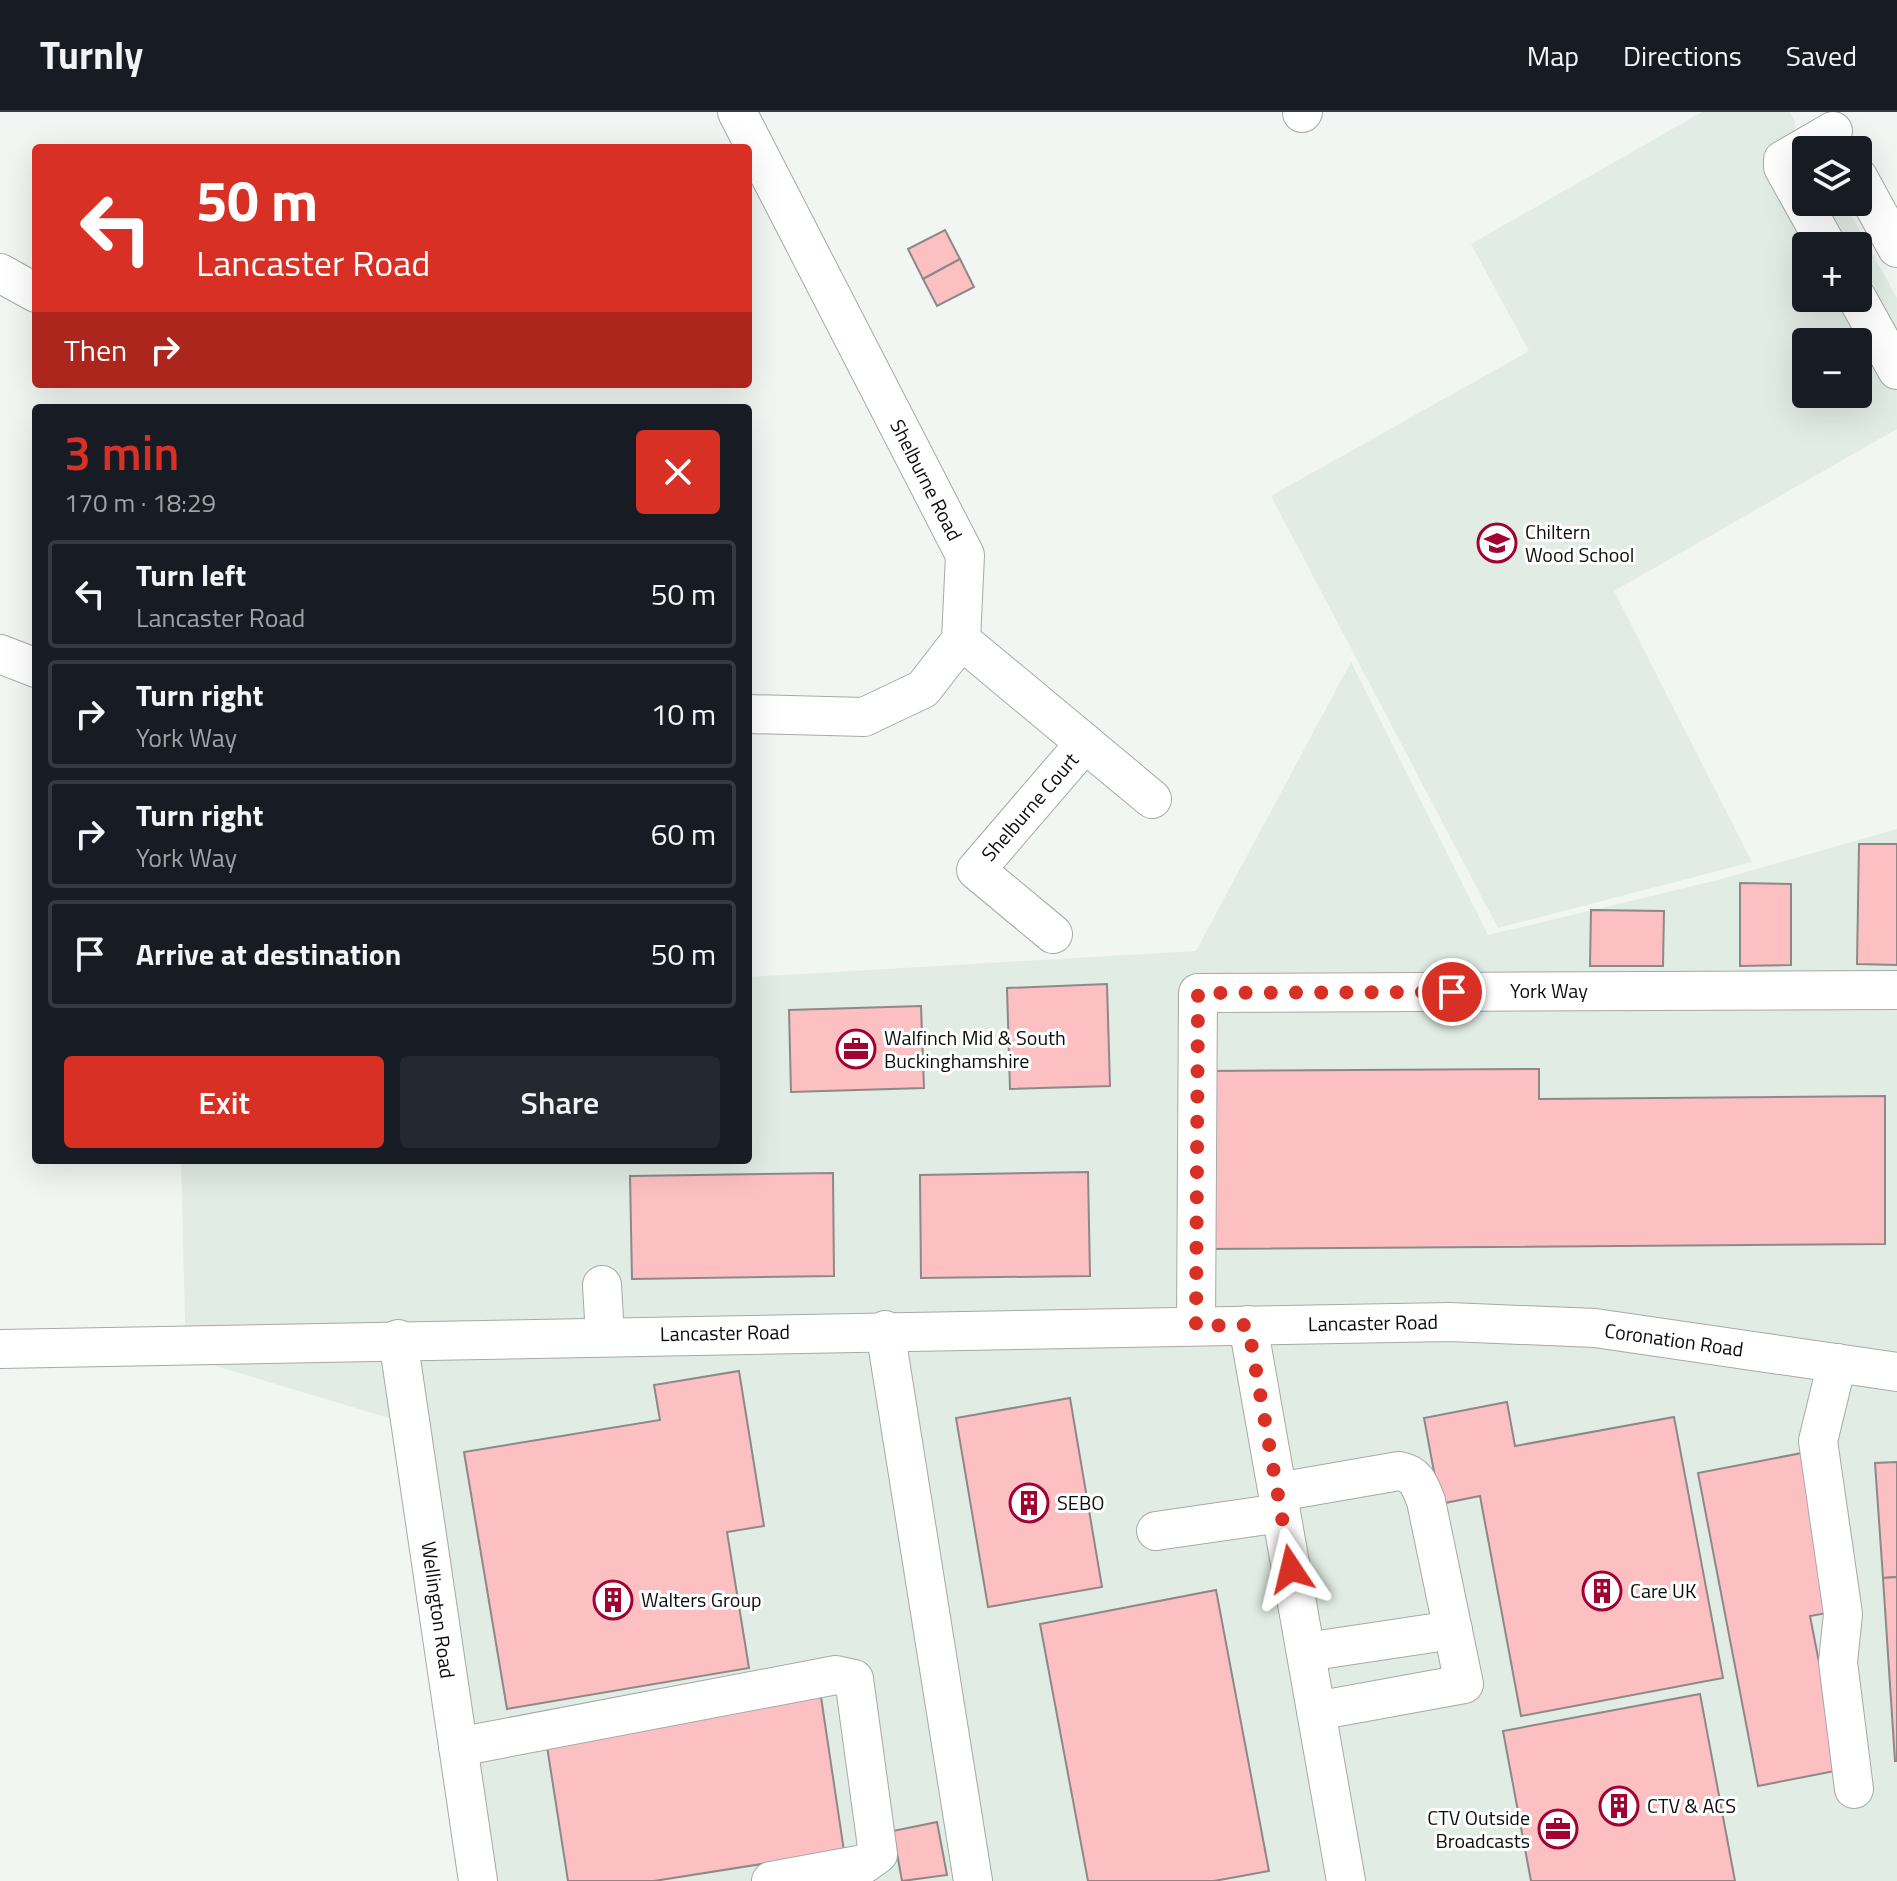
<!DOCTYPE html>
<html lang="en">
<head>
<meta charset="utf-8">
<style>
  :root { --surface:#171b24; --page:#242831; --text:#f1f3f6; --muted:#9ea1a6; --line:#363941; --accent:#d93025 }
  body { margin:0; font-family:"Titillium Web",sans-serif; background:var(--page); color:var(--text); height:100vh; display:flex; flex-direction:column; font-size:30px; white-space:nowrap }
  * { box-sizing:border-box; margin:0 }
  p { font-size:26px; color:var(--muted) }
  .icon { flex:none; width:44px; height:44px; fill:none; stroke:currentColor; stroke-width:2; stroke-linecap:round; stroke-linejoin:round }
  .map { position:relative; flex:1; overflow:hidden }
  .details { position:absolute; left:32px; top:292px; width:720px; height:760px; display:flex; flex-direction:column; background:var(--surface); border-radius:8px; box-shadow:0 8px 32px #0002 }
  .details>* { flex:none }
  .hud { position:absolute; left:32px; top:32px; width:720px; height:244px; border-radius:8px; box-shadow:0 8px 32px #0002; background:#d93025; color:#fff; overflow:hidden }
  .controls { position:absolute; left:1792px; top:24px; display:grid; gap:16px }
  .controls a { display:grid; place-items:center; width:80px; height:80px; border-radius:8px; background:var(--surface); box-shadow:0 8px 32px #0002; font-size:40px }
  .pin { position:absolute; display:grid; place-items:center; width:68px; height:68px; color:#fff; margin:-34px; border:4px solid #fff; border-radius:50%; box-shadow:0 2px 8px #0007 }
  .me { position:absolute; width:88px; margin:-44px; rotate:350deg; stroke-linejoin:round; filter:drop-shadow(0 0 6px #0008) }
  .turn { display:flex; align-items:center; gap:28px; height:168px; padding:0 32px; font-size:36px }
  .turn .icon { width:104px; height:104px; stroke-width:2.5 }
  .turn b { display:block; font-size:56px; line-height:68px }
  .then { display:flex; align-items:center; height:76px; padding:0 32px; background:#0003; gap:16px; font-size:30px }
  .round { display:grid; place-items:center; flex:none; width:84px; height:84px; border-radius:8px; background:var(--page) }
  .headline { display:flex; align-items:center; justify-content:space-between; height:136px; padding:0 32px }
  h1 { font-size:48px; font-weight:600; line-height:60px; color:var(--accent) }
  .cta { display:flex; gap:16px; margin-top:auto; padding:16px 32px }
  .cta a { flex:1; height:92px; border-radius:8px; background:var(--accent); color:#fff; font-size:32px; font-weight:600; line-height:92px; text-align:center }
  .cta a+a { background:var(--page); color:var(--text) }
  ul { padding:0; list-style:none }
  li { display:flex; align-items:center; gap:24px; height:108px; margin:0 16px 12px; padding:0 16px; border:4px solid var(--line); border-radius:8px }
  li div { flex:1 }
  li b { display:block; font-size:30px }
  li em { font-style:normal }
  header { display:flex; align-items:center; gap:48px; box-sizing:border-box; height:112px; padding:0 40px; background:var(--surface); border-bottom:2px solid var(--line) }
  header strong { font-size:38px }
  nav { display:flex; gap:44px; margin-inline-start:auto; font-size:28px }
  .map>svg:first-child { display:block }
</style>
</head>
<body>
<header>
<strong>Turnly</strong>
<nav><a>Map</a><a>Directions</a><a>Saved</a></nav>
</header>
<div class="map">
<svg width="1897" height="1769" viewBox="0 0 1897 1769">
  <rect width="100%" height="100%" fill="#f1f6f2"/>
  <!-- built -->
  <g fill="#e0ece4" fill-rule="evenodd">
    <path d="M1702 0H1790L1795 10 1794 23 1806 38V90H1844L1897 186V317L1614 479 1752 750 1498 816 1271 384 1529 239 1471 132ZM1806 134H1858V186H1806ZM1806 230H1858V282H1806Z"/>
    <path d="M1351 550 1488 823 1718 768 1897 717V1769H466L399 1309 186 1245 181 1048H748V865L1196 839Z"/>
  </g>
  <!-- building -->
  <g fill="#fdc0c2" stroke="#8e8888" stroke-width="2">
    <path d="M945 118 960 147 923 167 908 137Z"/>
    <path d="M960 147 974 175 937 194 923 167Z"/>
    <path d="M1859 732H1897V853L1857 852Z"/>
    <path d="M1740 771 1791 772V853L1740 854Z"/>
    <path d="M1591 798 1664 799 1663 854H1590Z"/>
    <path d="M1107 872 1110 974 1010 977 1007 876Z"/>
    <path d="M921 894 924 976 791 980 789 898Z"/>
    <path d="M1539 957V987L1885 984V1132L1208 1137 1207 959Z"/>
    <path d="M1088 1060 1090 1164 921 1166 920 1063Z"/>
    <path d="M833 1061 834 1164 632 1167 630 1064Z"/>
    <path d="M739 1259 764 1414 727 1420 749 1556 507 1597 464 1340 660 1308 654 1273Z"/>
    <path d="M1070 1286 1102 1475 988 1495 956 1306Z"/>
    <path d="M1507 1290 1515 1334 1674 1305 1723 1566 1521 1604 1480 1384 1440 1392 1424 1306Z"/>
    <path d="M1802 1341 1833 1500 1810 1504 1840 1658 1758 1674 1698 1361Z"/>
    <path d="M1897 1350V1465L1883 1466 1875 1351Z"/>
    <path d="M1897 1465V1649H1895L1883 1466Z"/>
    <path d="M1216 1478 1269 1759 1214 1769H1088L1040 1512Z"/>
    <path d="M1700 1582 1735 1769H1531L1503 1619Z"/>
    <path d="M821 1585 844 1739 654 1769H568L546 1628Z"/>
    <path d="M937 1710 947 1763 902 1769 893 1719Z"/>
  </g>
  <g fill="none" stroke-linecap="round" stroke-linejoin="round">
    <!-- minor casing -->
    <g stroke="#a5aaa7" stroke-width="40">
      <g id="minor">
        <path d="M737 0 965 443 961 528 923 577 864 605 748 602"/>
        <path d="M1302 1 1303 0"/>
        <path d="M1858 65 1897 136"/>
        <path d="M1827 134 1783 55V48L1833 19"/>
        <path d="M0 161 36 181"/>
        <path d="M1857 186 1897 258"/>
        <path d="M961 528 1152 687"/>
        <path d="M0 542 36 556"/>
        <path d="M1053 822 976 758 1085 631"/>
        <path d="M602 1173 605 1224"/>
        <path d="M1248 1213 1346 1769"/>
        <path d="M1196 1214 1198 881 1897 878"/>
        <path d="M885 1218 973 1769"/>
        <path d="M398 1227 478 1769"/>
        <path d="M0 1237 1450 1210 1595 1216 1897 1260"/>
        <path d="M1837 1251 1818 1329 1843 1502 1838 1550 1854 1677"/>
        <path d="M1278 1380 1399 1359C1417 1362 1420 1374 1426 1389L1464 1572 1316 1599"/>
        <path d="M1156 1419 1281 1401"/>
        <path d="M1306 1540 1453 1518"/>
        <path d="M458 1635 836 1563 854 1567 878 1742 864 1752 771 1769"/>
      </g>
    </g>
    <!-- minor -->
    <use href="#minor" stroke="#fff" stroke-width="38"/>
  </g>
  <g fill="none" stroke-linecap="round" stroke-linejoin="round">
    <!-- route -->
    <path stroke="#d93025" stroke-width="14" stroke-dasharray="0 25.2" d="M1291 1457 1248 1213 1196 1214 1198 881 1452 880"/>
  </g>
  <!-- icons -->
  <defs>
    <g id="school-ring" transform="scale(2)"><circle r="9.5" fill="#fff" stroke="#a20231" stroke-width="1.5"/><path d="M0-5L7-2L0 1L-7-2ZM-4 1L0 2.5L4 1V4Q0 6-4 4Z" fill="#a20231"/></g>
    <g id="office-ring" transform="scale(2)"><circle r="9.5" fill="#fff" stroke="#a20231" stroke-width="1.5"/><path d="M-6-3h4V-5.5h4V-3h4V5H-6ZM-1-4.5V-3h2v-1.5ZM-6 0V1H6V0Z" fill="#a20231"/></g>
    <g id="building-ring" transform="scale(2)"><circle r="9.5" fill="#fff" stroke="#a20231" stroke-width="1.5"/><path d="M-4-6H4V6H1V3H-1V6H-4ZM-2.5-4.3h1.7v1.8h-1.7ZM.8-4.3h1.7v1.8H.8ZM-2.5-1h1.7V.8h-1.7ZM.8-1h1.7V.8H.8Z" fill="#a20231"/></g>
  </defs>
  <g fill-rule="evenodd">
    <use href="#school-ring" x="1497" y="431"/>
    <use href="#office-ring" x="856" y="937"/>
    <use href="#building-ring" x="1029" y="1391"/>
    <use href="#building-ring" x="1602" y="1479"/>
    <use href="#building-ring" x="613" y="1488"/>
    <use href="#building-ring" x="1619" y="1694"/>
    <use href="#office-ring" x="1558" y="1717"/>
  </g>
  <g text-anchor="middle" stroke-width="6" stroke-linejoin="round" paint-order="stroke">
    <!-- street labels -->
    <g font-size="20" fill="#0b0d0c" stroke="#fff">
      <text transform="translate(926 368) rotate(63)" y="7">Shelburne Road</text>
      <text transform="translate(1030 695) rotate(-49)" y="7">Shelburne Court</text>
      <text x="1549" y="886">York Way</text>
      <text transform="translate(1373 1211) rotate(-1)" y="7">Lancaster Road</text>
      <text transform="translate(725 1221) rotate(-1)" y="7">Lancaster Road</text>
      <text transform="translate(1674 1228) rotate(8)" y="7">Coronation Road</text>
      <text transform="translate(438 1498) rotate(82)" y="7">Wellington Road</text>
    </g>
    <!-- poi labels -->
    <g font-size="20" fill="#0b0d0c" stroke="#fff" text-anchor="start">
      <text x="1525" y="427">Chiltern<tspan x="1525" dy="23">Wood School</tspan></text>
      <text x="884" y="933">Walfinch Mid &amp; South<tspan x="884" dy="23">Buckinghamshire</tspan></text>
      <text x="1057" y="1398">SEBO</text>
      <text x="1630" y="1486">Care UK</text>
      <text x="641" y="1495">Walters Group</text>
      <text x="1647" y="1701">CTV &amp; ACS</text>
      <text x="1530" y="1713" text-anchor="end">CTV Outside<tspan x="1530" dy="23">Broadcasts</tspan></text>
    </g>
  </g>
</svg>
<div class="controls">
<a><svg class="icon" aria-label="layers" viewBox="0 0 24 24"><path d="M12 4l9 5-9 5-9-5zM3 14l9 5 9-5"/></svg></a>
<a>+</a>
<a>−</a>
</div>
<div class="pin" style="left:1452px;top:880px;background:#d93025"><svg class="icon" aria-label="arrive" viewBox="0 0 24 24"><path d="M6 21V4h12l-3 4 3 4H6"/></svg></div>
<svg class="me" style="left:1291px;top:1457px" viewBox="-20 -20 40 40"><path d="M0-17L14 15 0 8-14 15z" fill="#d93025" stroke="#fff" stroke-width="4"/></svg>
<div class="hud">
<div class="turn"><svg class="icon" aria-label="left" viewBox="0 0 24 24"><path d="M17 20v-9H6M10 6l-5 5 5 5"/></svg><div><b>50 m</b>Lancaster Road</div></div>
<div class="then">Then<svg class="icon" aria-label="right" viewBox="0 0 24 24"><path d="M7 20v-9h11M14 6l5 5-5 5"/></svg></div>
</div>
<section class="details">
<div class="headline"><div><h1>3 min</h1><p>170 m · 18:29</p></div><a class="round" style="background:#d93025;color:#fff"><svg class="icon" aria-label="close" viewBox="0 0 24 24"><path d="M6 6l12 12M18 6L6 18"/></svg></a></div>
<ul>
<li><svg class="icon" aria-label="left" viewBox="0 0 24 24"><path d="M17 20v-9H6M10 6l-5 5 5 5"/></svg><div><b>Turn left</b><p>Lancaster Road</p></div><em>50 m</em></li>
<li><svg class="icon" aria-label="right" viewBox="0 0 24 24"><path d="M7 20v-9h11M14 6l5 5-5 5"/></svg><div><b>Turn right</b><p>York Way</p></div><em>10 m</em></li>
<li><svg class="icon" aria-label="right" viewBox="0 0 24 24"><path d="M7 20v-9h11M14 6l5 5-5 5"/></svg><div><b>Turn right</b><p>York Way</p></div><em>60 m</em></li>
<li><svg class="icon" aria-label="arrive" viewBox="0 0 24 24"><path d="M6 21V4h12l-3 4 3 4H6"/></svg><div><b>Arrive at destination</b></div><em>50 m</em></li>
</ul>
<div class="cta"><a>Exit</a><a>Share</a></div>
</section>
</div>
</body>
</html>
